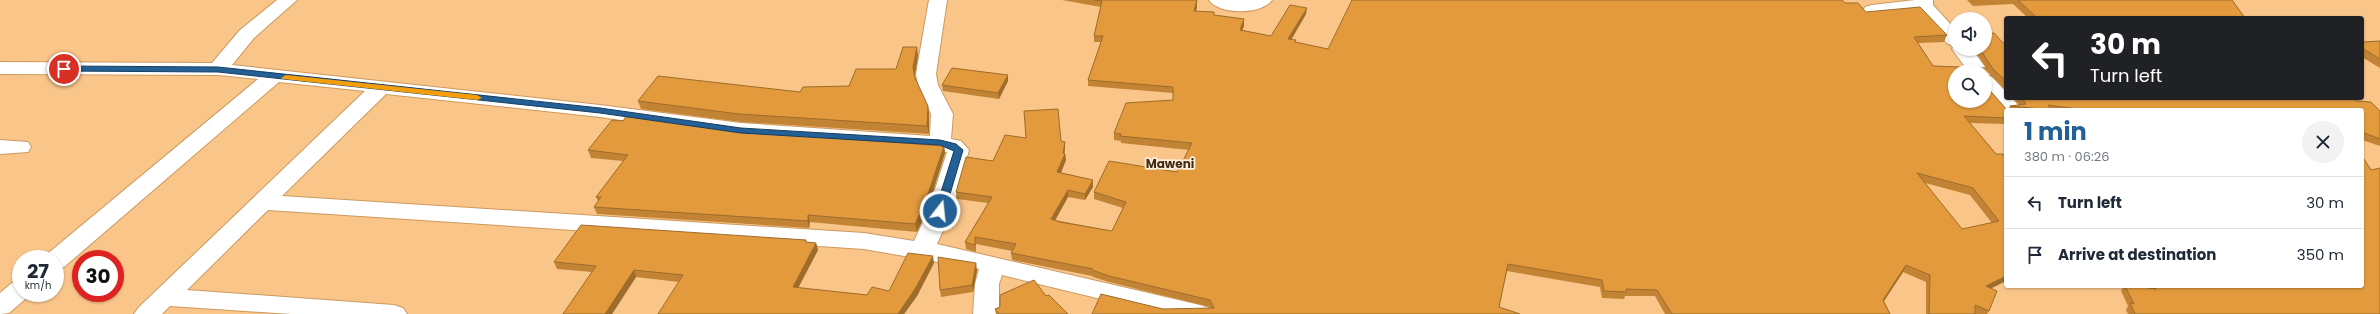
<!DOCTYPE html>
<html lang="en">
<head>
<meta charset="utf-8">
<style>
  :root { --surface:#fff; --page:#f2f2f3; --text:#1f2937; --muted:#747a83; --line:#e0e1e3; --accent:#236096 }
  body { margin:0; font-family:Poppins,sans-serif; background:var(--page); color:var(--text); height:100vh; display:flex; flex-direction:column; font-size:15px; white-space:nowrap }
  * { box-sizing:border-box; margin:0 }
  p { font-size:13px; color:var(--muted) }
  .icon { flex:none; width:22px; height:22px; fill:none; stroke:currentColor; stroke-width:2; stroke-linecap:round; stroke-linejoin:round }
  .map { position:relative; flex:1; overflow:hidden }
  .side { position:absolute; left:2004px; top:108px; width:360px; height:180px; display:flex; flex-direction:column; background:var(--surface); border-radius:4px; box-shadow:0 1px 3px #0004 }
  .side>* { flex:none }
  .banner { position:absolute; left:2004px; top:16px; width:360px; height:84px; border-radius:4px; box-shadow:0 1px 3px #0004; background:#202124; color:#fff; overflow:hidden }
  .fabs { position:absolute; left:1948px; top:12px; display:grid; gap:8px }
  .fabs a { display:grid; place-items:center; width:44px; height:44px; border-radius:50%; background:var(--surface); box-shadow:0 1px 3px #0004; font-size:20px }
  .speed { position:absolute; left:12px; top:250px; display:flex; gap:8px; font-size:20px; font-weight:700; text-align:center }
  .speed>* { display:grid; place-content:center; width:52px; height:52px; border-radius:50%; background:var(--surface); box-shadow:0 1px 3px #0004; line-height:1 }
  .speed small { font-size:10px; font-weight:400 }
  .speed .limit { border:6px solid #d22; background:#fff; color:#111 }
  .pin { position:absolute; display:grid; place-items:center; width:34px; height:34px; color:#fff; margin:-17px; border:2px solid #fff; border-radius:50%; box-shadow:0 1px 4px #0007 }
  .me { position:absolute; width:44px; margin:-22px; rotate:16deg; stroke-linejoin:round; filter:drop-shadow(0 0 3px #0008) }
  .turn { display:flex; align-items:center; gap:14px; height:84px; padding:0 20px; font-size:18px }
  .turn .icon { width:52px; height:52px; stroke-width:2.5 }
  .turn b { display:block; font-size:28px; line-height:34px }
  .round { display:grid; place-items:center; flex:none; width:42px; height:42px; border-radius:21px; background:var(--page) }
  .head { display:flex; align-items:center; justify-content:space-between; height:68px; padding:0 20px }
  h1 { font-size:24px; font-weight:700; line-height:30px; color:var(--accent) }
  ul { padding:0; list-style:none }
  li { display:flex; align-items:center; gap:12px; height:52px; padding:0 20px; border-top:1px solid var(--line) }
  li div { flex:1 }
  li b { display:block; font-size:15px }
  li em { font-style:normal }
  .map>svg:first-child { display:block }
</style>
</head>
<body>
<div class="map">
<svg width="2380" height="314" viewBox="0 0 2380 314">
  <rect width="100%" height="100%" fill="#fac589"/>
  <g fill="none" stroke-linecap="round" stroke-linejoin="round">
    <!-- minor casing -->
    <g stroke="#cc9a5f" stroke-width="2">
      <g id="minor">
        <path d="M277 0H297L254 38 232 65 600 105 741 123 930 136 931 114 918 85 916 74 929 0H947L936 74 938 85 953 114 951 139 961 141 969 150 952 211 937 244 1200 305 1209 308 1213 314H1163L1002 275 999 284V314H973L975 284 979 269 864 249 268 210 187 290 394 305 403 308 407 314H291L170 306 162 314H134L138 308 365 91 279 82 64 267 55 269V259H44L46 255 258 79 218 75 0 74V62L212 63 240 30ZM386 94 600 117 741 137 947 152 928 211 914 241 864 233 282 196Z"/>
        <path d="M1209 0H1272C1262 15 1219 15 1209 0Z"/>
        <path d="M1915 0H1933V5L1955 29V49H1972L1988 71 1985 75 1992 77 2006 92V98H2012L2022 110H2006V115L2004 114 1985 93V71H1968L1952 49 1954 46 1948 44 1918 12 1872 17 1865 15 1863 11 1865 7 1872 5Z"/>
        <path d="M0 140 28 142 31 147 28 152 0 154Z"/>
        <path d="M21 280V293H31L30 295 9 313 0 314V293L12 283Z"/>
      </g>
    </g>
    <!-- minor -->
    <use href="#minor" fill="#fff" fill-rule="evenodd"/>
  </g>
  <!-- wall -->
  <g fill="#c28434" fill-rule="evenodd">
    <path d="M1062 0H1197V7L1196 11 1214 15 1244 19V26L1242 30 1271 36 1306 14 1291 40H1296L1295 43 1328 49 1845 3 1866 12 1947 35 1944 42 1918 43 1933 66 1986 68 1974 49H1985L2003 43H2006V90L1990 75 1987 69V87L2006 110V124L1970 123 1996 154 2006 158 1989 311 1987 314H1926V282L1903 272 1884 301 1890 314H1665L1655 296H1625L1624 299 1602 298 1600 287 1507 271 1499 307 1163 309 1211 308 1210 307 1109 282 1093 277 1092 276 1012 260 1011 253 1012 251 976 244V252L966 249 965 242 988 203 957 199 956 192 993 161 1061 141 1065 142V148L1064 153 1065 154 1066 160 1061 173 1093 180V187L1085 200 1068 197 1055 220 1112 231 1123 208 1094 199V192L1177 172 1189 150 1121 143V141L1114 140V133L1173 100V93L1088 86V80L1101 42H1094V36L1101 7ZM1925 183 1970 195 1992 223 1962 229Z"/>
    <path d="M1967 0H2232L2245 18H2028L2013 4 1973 6Z"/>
    <path d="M2380 41V68L2362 57V42Z"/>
    <path d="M918 55 915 74V78L929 114V134L741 122 641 109 638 101 800 92 849 86 896 69Z"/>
    <path d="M1008 75V81L999 99 943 91 942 85Z"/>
    <path d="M2014 98H2353L2356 101 2380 111V146L2362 140V110H2008L2010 106 2019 105Z"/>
    <path d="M739 131 944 146 945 153 927 210 917 232 810 222 809 228 597 214 594 207 598 201 596 197 623 161 591 158 588 150Z"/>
    <path d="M806 240V242L816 243 818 250 798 288 867 295 889 291 934 263 917 296 904 314 679 282 636 277 612 314H563L592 272 557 269 554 262Z"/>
    <path d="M977 270 973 292 941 297 940 290Z"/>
    <path d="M2124 286H2135L2148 288V286H2362L2380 314H2128L2126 310 2128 306 2121 291Z"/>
    <path d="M1046 296 1068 314H996L995 309Z"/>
  </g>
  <!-- shaded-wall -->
  <g fill="#9e6c2b">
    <path d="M1197 0V7L1194 17V11Z"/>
    <path d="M1307 8 1306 14 1288 45V39Z"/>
    <path d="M1244 19V26L1240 36V30Z"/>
    <path d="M917 47 918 55 915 74 913 67Z"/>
    <path d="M1008 75V81L999 99 998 93Z"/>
    <path d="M928 106 929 114V134L927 126Z"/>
    <path d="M1065 142V148L1064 157 1065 154 1066 160 1058 179 1057 172 1063 153Z"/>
    <path d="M944 146 945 153 927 210 917 232 915 224Z"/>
    <path d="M1093 180V187L1085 200V194Z"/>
    <path d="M1068 190V197L1052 226 1051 219Z"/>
    <path d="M808 215 810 222 809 228 808 221Z"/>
    <path d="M816 243 818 250 795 294 793 287Z"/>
    <path d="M933 256 934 263 917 296 904 314H898Z"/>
    <path d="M976 263 977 270 973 292 972 285Z"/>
    <path d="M1906 265 1903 272 1880 307 1883 300Z"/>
    <path d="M634 270 636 277 612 314H605Z"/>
    <path d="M2006 276V281L1982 293 1986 286Z"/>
  </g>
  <!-- building -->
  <g fill="#e29a3d" stroke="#9e6c2b" fill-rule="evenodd">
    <path d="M1094 0H1197L1194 11 1214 12V15L1244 19 1240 30 1271 36 1290 5 1307 8 1288 39 1296 40 1295 42 1328 49 1352 0H1842L1845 3H1858L1866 12 1920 7 1947 35 1914 37 1933 66 1987 68V87L2007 110H2006V118L1964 116 1996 154H2003L2006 158V276L1986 286 1997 291 1989 311 1975 305V314H1929L1930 275 1906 265 1883 300 1890 314H1672L1657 290 1626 289V292L1604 291 1602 280 1508 264 1499 307 1520 314H1092L1101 294 1163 309 1214 308 1210 300 1109 276 1092 270 1093 269 1011 253 1016 244 975 237V245L965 242 992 197 956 192 966 157 993 161 1005 135 1026 138 1024 111 1058 109 1061 141 1065 142 1063 153 1065 154 1057 172 1093 180 1085 194 1068 190 1051 219 1060 222 1112 231 1126 202 1094 192 1109 161 1177 172 1192 143 1120 136 1121 134 1114 133 1126 103 1173 100V87L1088 80 1103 36H1094L1102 1ZM1955 71H1985V101H1955ZM1917 173 1973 188 1999 221 1962 229Z"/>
    <path d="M2018 0H2232L2245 18H2037Z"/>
    <path d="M1994 33 2003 43H2006V81L1993 69 1980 49H1985V34Z"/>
    <path d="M2380 41V59L2362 48V42Z"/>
    <path d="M903 47H917L913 67 915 78 928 106 927 126 739 114 638 101 658 76 800 92 803 87 849 86 856 69H896Z"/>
    <path d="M952 68 1008 75 998 93 942 85Z"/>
    <path d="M2022 98H2353L2356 101 2371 102 2380 111V139L2362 132V110H2084L2048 105 2051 110 2010 106 2026 104Z"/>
    <path d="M627 115 739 131 944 146 925 203 915 224 808 215V221L594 207 601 197H596L628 155 588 150 612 120 623 121Z"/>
    <path d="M2362 156 2371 170 2380 168V314H2134H2135L2130 303 2134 304 2125 286H2135L2156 289 2155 286H2362Z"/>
    <path d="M581 225 806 240V242L816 243 793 287 867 295 872 287 889 291 908 253 933 256 915 289 898 314H658L683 275 634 270 605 314H563L596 266 554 262Z"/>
    <path d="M938 257 976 263 972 285 940 290Z"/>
    <path d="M1034 280 1046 296 1049 295 1068 314H999L995 309 1000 307V295Z"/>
  </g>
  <!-- route -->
  <path fill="#236096" stroke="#173e62" d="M64 66 218 67 600 108 741 128 940 140 956 144 963 150 945 211 940 214 935 211 954 151 940 145 741 133 600 113 218 72 61 71 60 69Z"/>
  <!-- slow -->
  <path fill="#f59e0b" d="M286 75 477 95 482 98 477 100 283 79 281 78Z"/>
  <g text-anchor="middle" stroke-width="3.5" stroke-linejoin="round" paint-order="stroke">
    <!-- quarter labels -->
    <g font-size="12" font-weight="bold" fill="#402b13" stroke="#feeedc">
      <text x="1170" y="168">Maweni</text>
    </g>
  </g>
</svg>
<div class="fabs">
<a><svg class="icon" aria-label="sound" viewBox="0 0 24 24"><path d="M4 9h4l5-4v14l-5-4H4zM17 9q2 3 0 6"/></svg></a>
<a><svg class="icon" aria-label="search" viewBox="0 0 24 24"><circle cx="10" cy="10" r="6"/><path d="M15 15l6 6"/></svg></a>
</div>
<div class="speed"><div>27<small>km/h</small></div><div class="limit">30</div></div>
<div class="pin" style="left:64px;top:69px;background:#d93025"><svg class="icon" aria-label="arrive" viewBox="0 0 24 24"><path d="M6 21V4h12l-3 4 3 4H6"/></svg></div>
<svg class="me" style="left:940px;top:211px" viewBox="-20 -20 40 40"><circle r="17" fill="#236096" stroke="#fff" stroke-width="3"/><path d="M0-11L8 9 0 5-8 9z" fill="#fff"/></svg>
<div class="banner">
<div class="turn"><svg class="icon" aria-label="left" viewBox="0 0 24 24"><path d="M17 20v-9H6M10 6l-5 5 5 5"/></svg><div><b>30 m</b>Turn left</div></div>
</div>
<section class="side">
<div class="head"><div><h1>1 min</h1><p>380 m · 06:26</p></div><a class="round"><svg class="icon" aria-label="close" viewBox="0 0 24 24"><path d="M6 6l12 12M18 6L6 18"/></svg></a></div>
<ul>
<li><svg class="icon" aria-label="left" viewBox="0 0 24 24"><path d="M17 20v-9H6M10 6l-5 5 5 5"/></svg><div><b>Turn left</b></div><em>30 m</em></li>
<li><svg class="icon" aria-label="arrive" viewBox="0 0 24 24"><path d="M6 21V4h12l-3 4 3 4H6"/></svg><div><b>Arrive at destination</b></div><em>350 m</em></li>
</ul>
</section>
</div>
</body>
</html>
